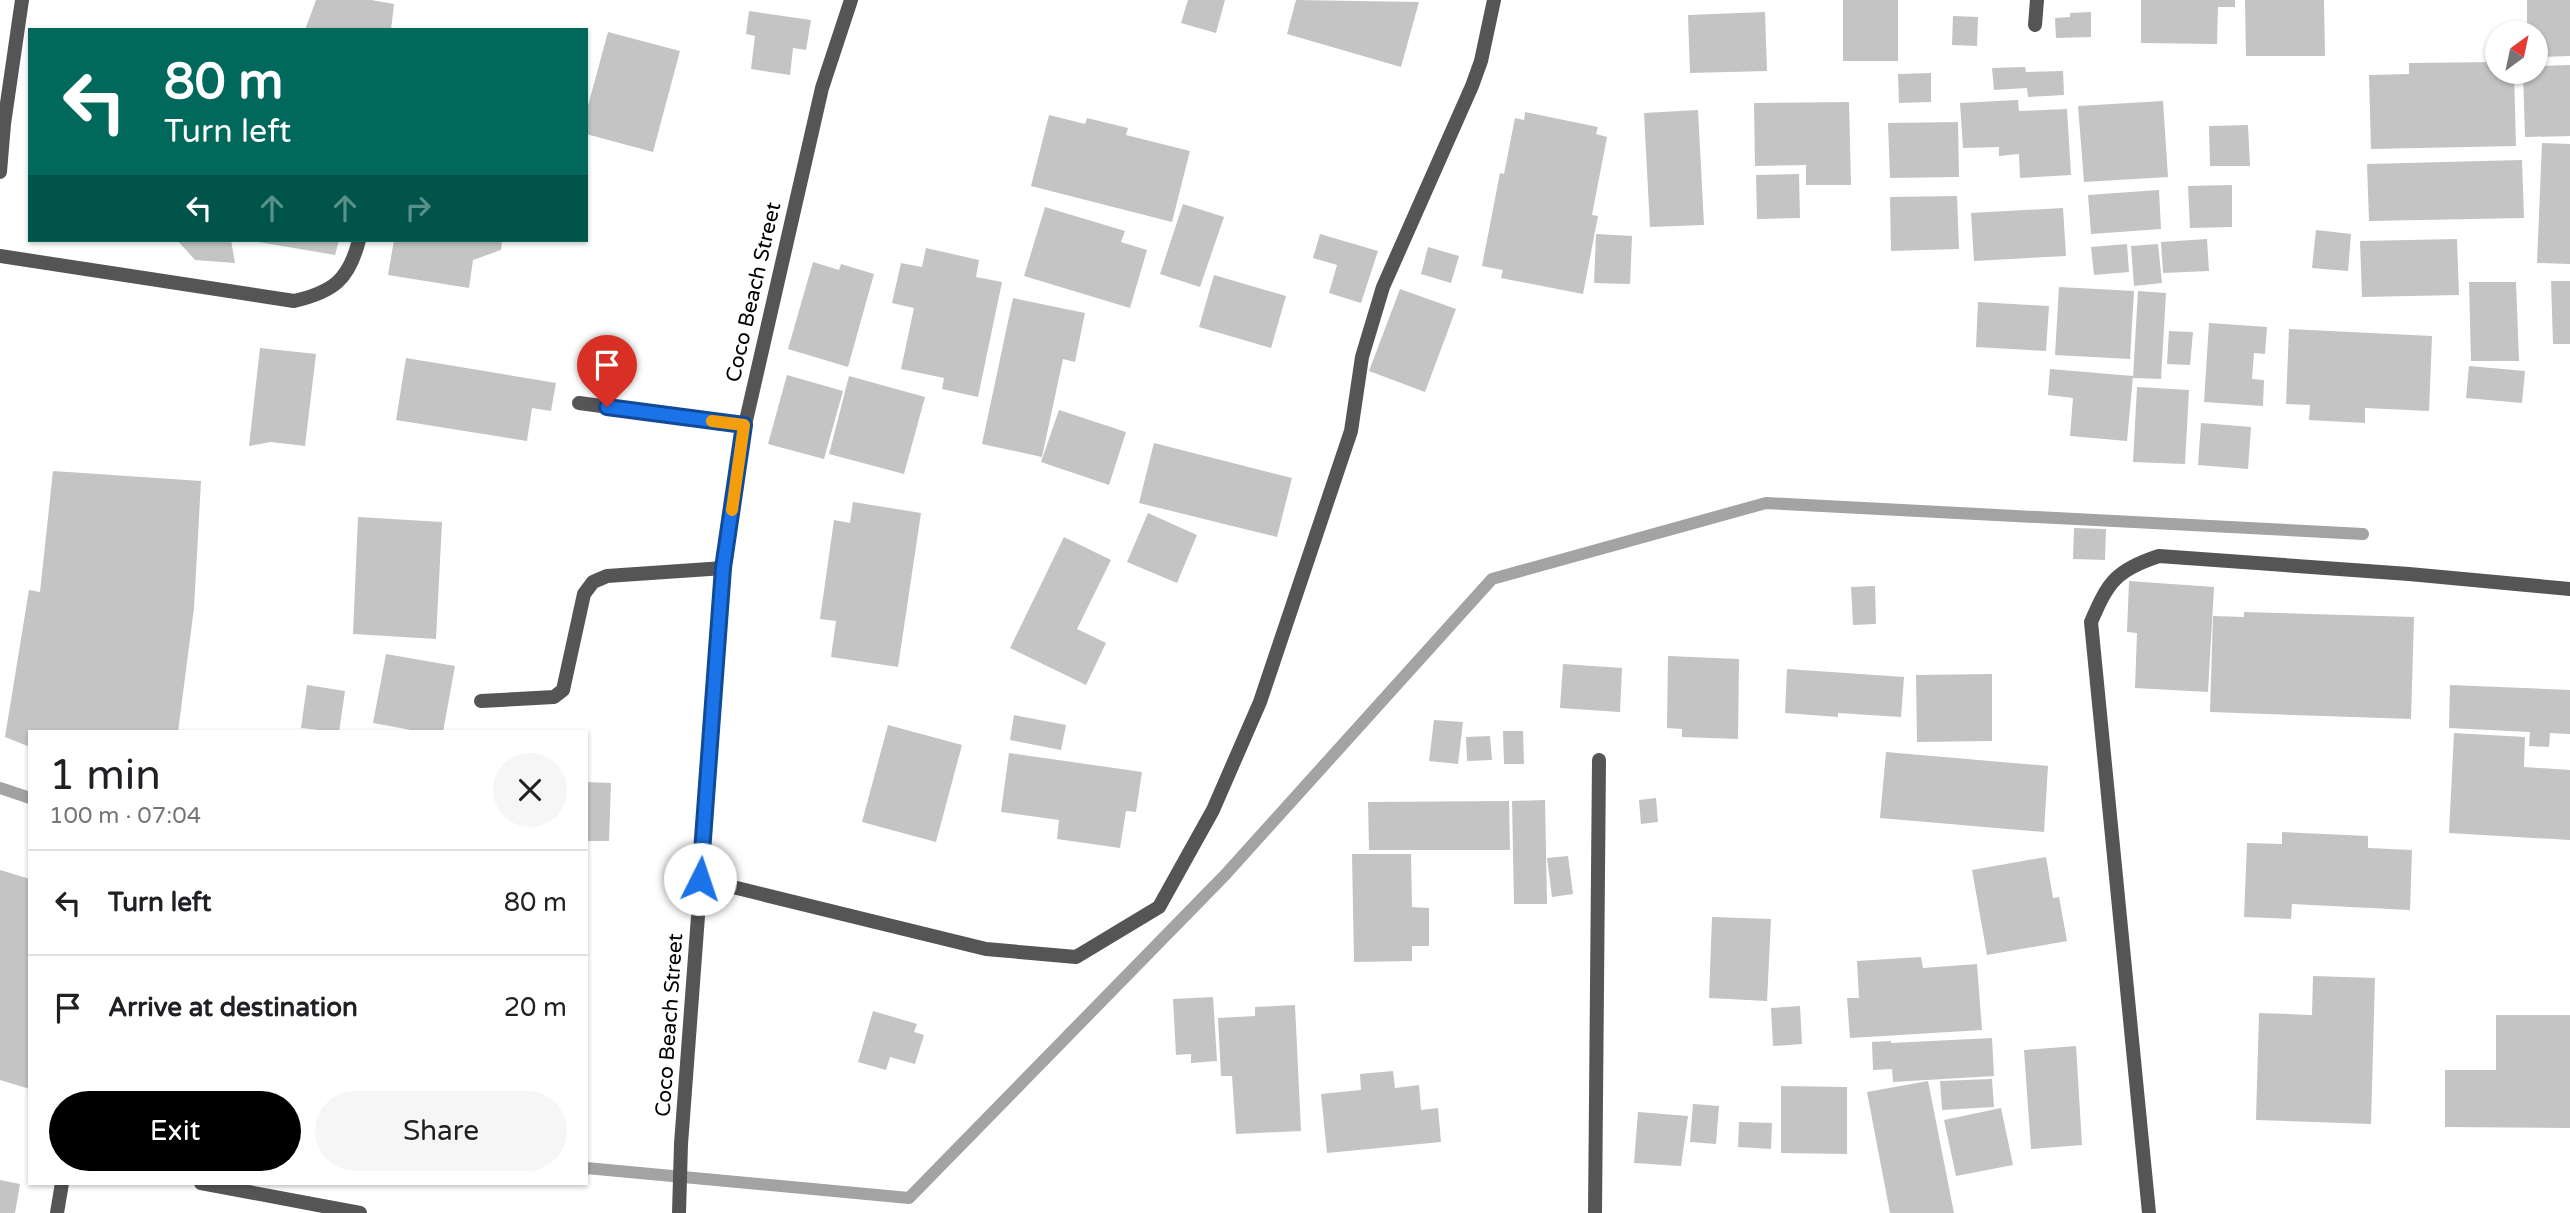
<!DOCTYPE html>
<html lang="en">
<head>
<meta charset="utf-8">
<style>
  :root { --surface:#fff; --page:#f6f6f6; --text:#202124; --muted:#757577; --line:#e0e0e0; --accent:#000 }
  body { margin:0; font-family:"Varela Round",sans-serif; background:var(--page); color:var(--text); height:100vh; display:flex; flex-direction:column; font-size:26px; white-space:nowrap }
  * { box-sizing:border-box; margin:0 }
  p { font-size:23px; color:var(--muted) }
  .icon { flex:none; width:38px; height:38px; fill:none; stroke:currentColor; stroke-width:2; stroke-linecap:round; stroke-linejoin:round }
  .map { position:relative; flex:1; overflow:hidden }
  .side { position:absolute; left:28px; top:730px; width:560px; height:455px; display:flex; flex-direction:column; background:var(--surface); border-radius:0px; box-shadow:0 2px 5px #0004 }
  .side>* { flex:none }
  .guide { position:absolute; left:28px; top:28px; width:560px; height:214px; border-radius:0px; box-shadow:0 2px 5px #0004; background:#00695c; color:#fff; overflow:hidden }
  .needle { width:46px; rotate:33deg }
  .fabs { position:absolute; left:2485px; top:21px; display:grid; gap:14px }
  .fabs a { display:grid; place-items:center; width:63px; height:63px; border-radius:50%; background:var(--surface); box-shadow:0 2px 5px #0004; font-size:35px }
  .pin { position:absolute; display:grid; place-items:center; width:60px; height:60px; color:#fff; margin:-72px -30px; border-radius:50% 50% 50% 0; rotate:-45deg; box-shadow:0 0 7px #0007 }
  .pin .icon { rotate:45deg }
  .me { position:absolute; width:77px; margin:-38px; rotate:4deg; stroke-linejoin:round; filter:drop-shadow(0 0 5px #0008) }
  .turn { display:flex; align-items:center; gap:24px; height:147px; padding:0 21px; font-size:32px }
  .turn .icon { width:91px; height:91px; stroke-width:2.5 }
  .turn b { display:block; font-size:49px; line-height:60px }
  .lanes { display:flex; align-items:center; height:66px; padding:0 21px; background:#0003; justify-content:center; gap:35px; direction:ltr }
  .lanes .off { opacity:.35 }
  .round { display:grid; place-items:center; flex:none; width:74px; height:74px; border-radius:37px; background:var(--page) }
  .overview { display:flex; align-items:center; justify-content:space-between; height:119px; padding:0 21px }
  h1 { font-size:42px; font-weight:600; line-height:52px }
  .cta { display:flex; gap:14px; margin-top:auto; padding:14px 21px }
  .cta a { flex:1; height:80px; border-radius:42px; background:var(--accent); color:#fff; font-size:28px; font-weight:600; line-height:80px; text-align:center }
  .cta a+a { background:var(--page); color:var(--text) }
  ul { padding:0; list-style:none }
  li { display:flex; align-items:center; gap:21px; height:105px; padding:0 21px; border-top:2px solid var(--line) }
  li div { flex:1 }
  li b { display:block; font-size:26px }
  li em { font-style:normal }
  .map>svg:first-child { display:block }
</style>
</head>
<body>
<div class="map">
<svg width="2570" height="1213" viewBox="0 0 2570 1213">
  <rect width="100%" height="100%" fill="#fff"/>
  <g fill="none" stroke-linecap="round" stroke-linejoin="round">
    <!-- stream -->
    <g stroke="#a3a3a3" stroke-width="12">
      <path d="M0 788 30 798"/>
      <path d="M586 1168 909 1198 1225 875 1492 579 1766 503 2363 534"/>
    </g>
  </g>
  <!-- building -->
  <g fill="#c4c4c4">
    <path d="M316 0H371L394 4 391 30H305Z"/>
    <path d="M1188 0H1225L1216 33 1181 23Z"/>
    <path d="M1296 0 1419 2 1401 67 1287 34Z"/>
    <rect x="1843" y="0" width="55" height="61"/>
    <path d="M2141 0H2235V7H2218L2217 44 2141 43Z"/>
    <path d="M2245 0H2324L2325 56H2246Z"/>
    <path d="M2527 0H2570V56L2536 57V33H2527Z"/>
    <path d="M749 11 811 20 806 50 793 48 790 75 751 69 755 36 746 34Z"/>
    <path d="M1765 12 1767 71 1690 73 1688 15Z"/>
    <path d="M2091 12V37L2056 38 2055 18 2070 17V13Z"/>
    <path d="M1953 16 1978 17 1977 46 1952 45Z"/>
    <path d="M608 32 680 51 653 152 586 134V113Z"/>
    <path d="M2497 62V72H2514L2516 146 2371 149 2369 75 2409 74V63Z"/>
    <path d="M2570 65V136L2525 137 2523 72H2536V66Z"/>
    <path d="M2025 67 2026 72 2063 71 2064 95 2028 97 2027 88 1994 90 1992 68Z"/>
    <path d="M1931 73V102L1899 103 1898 74Z"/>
    <path d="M2018 100 2019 111 2067 109 2071 175 2020 178 2019 154 1999 156V147L1963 148 1960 103Z"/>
    <path d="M2163 101 2168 177 2084 182 2078 106Z"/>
    <path d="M1849 102 1851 185H1806V165L1755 166 1754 103Z"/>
    <path d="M1698 110 1704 225 1650 227 1644 113Z"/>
    <path d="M1525 112 1598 127 1596 134 1607 137 1592 215 1598 216 1583 294 1501 278 1503 270 1482 266 1500 173 1504 174 1515 118 1524 120Z"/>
    <path d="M1049 115 1085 124 1087 118 1128 128 1126 135 1190 151 1172 222 1031 186Z"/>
    <path d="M1958 122 1959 177 1890 178 1888 123Z"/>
    <path d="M2248 125 2250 166H2210L2209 126Z"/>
    <path d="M2542 143 2570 144V264L2537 263Z"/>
    <path d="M2522 160 2524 218 2369 221 2367 164Z"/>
    <path d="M1799 174 1800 218 1757 219 1756 175Z"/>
    <path d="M2232 185V227L2190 228 2188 186Z"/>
    <path d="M2159 190 2161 229 2091 234 2088 195Z"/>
    <path d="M1957 196 1959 249 1891 251 1890 197Z"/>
    <path d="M1183 204 1224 217 1200 287 1160 274Z"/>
    <path d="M1045 207 1125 231 1121 242 1147 250 1130 308 1024 276Z"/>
    <path d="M2063 208 2066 256 1974 261 1971 213Z"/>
    <path d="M2316 230 2351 234 2348 271 2312 268Z"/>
    <path d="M1320 234 1378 251 1361 303 1329 293 1337 265 1313 258Z"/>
    <path d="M1596 234 1632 236 1630 284 1594 283Z"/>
    <path d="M2207 239 2209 271 2163 273 2161 242Z"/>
    <path d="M2457 239 2459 295 2362 297 2360 241Z"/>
    <path d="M177 240H231L235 263 195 260Z"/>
    <path d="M246 240H339L335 255Z"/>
    <path d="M394 240H502L501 250 473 260 469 288 388 275Z"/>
    <path d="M2127 244 2129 272 2094 275 2091 247Z"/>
    <path d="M2158 244 2162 283 2134 286 2131 246Z"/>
    <path d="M1428 247 1459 256 1451 283 1421 274Z"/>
    <path d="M926 248 979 260 976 277 1002 282 978 397 942 389 944 378 901 369 914 308 892 303 901 263 922 267Z"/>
    <path d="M813 262 839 270 841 264 874 274 848 367 788 349Z"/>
    <path d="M1214 275 1286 296 1271 348 1199 327Z"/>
    <path d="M2551 281H2570V344H2553Z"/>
    <path d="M2469 282H2516L2519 361H2471Z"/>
    <path d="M2059 287 2134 291 2130 359 2055 355Z"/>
    <path d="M1400 289 1456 309 1425 392 1369 371Z"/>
    <path d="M2138 291 2166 293 2161 379 2133 378Z"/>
    <path d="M1013 298 1085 313 1075 362 1063 359 1042 457 982 444Z"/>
    <path d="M1978 302 2049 306 2046 351 1976 347Z"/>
    <path d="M2209 323 2267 327 2265 354 2254 353 2252 379 2264 380 2263 406 2204 402Z"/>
    <path d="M2289 329 2432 336 2429 411 2365 408V423L2309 420 2310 405 2286 404Z"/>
    <path d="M2169 331 2193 332 2190 365 2167 364Z"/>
    <path d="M260 348 316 354 305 446 271 442 249 446Z"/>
    <path d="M406 358 556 383 551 411 532 408 527 441 396 420Z"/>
    <path d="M2469 366 2525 371 2522 403 2466 398Z"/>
    <path d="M2050 369 2133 376 2127 441 2070 436 2073 398 2048 395Z"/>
    <path d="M787 375 843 391 824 459 768 444Z"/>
    <path d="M849 376 925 397 904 474 829 454Z"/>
    <path d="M2137 387 2189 390 2185 464 2133 462Z"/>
    <path d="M1059 410 1126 432 1109 485 1041 462Z"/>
    <path d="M2201 423 2251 427 2248 469 2198 465Z"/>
    <path d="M1154 443 1292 478 1277 537 1139 503Z"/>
    <path d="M53 471 201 481 194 608 178 732H30V747L5 737 29 590 40 592Z"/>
    <path d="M853 502 921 513 898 667 831 657 836 621 820 619 834 520 850 523Z"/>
    <path d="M1148 513 1197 535 1177 583 1127 562Z"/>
    <path d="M358 517 442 522 436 639 353 634Z"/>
    <path d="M2074 528 2106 529 2105 560 2073 559Z"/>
    <path d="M1064 537 1111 560 1077 629 1106 643 1086 685 1010 648Z"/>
    <path d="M2129 581 2214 587 2208 692 2135 688 2137 633 2127 632Z"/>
    <path d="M1875 586 1876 624 1853 625 1851 587Z"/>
    <path d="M2244 612 2414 617 2411 719 2210 712 2213 616 2244 617Z"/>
    <path d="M386 654 455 666 443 732H422L373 723Z"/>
    <path d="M1668 656 1739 659 1738 739 1682 737V729L1667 728Z"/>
    <path d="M1563 664 1622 668 1620 712 1560 708Z"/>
    <path d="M1787 669 1904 677 1901 717 1838 713V717L1785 713Z"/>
    <path d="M1992 674V741L1917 742 1916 675Z"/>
    <path d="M307 685 345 691 339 732 301 728Z"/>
    <path d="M2450 685 2570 690V734L2550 733 2549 747 2529 746 2530 732 2449 728Z"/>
    <path d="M1014 715 1066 725 1061 750 1010 740Z"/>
    <path d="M1434 720 1463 722 1458 764 1429 761Z"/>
    <path d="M888 725 962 745 936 842 862 822Z"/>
    <path d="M1503 731H1523L1524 764H1504Z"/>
    <path d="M2454 733 2525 737 2524 767 2570 770V840L2449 833Z"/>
    <path d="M1490 736 1492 760 1467 761 1466 737Z"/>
    <path d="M1886 752 2048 766 2044 832 1880 818Z"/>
    <path d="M1009 753 1142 772 1136 812 1126 811 1120 848 1057 839 1059 820 1001 812Z"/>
    <path d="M586 782 611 783 609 841H586Z"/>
    <path d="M1656 798 1658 822 1641 824 1639 800Z"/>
    <path d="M1545 800 1547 904H1514L1512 801Z"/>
    <path d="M1509 801 1510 850H1369L1368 802Z"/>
    <path d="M2282 832 2368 836V848L2412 850 2410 910 2292 904 2291 919 2244 917 2247 843 2282 844Z"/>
    <path d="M1352 854H1411L1412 907 1429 908V946H1412V961L1354 962Z"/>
    <path d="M1568 856 1573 894 1552 897 1547 858Z"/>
    <path d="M2046 857 2053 898 2059 897 2067 941 1987 955 1972 870Z"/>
    <path d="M0 870 30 879V1089L0 1080Z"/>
    <path d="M1712 917 1771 919 1767 1001 1709 998Z"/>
    <path d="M1921 957 1923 968 1977 964 1982 1030 1850 1038 1847 998H1859L1857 961Z"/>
    <path d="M2313 976 2375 978 2371 1124 2256 1120 2259 1013 2312 1015Z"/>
    <path d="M1213 997 1217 1061 1191 1063V1054L1176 1055 1173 999Z"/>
    <path d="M1295 1005 1301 1131 1236 1134 1232 1076H1221L1218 1018 1255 1016V1007Z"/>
    <path d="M1800 1006 1802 1044 1773 1046 1771 1008Z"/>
    <path d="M873 1011 917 1024 914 1032 924 1035 915 1064 890 1057 886 1070 858 1062Z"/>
    <path d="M2496 1015H2570V1128L2445 1127V1070H2496Z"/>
    <path d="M1992 1038 1994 1076 1893 1082 1892 1069 1873 1070 1872 1042 1891 1041V1043Z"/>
    <path d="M2076 1046 2082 1145 2031 1149 2024 1050Z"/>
    <path d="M1393 1071 1395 1088 1419 1085 1421 1110 1438 1108 1441 1142 1327 1153 1321 1094 1361 1090 1360 1074Z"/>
    <path d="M1992 1079 1994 1107 1942 1110 1940 1081Z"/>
    <path d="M1928 1081 1954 1213H1890L1867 1092Z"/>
    <path d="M1781 1086 1847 1087V1154L1781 1153Z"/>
    <path d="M1693 1104 1719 1106 1716 1144 1690 1142Z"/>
    <path d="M2001 1108 2013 1165 1956 1176 1944 1120Z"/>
    <path d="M1638 1112 1688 1116 1681 1166 1634 1163Z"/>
    <path d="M1739 1122 1772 1123 1771 1149 1738 1147Z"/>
    <path d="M0 1180 20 1184 15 1213H0Z"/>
  </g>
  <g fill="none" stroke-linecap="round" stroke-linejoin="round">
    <!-- service -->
    <path stroke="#555" stroke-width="14" d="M579 403 745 425"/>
    <!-- minor -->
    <g stroke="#555" stroke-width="14">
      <path d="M2035 25 2037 0"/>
      <path d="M0 172 4 124 22 0"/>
      <path d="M0 256 294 301C333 292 349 280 359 240"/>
      <path d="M481 701 554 697 563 690 584 594 593 582 607 576 724 568"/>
      <path d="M700 879 986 949 1076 957 1159 907 1213 810 1260 702 1351 431 1362 357 1383 287 1472 86 1481 61 1494 0"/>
      <path d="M201 1183 360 1213"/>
      <path d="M57 1213 62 1183"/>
      <path d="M679 1213 681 1144 724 568 745 425 822 88 851 0"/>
      <path d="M1595 1213 1599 760"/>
      <path d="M2149 1213 2091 622C2108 582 2116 570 2159 556L2409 574 2570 589"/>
    </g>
  </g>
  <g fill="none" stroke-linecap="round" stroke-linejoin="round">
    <!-- route casing -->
    <g stroke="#114b97" stroke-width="18">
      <path id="route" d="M607 407 744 425 723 568 700 879"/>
    </g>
    <!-- route -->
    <use href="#route" stroke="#1a73e8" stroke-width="12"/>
    <!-- slow -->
    <path stroke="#f59e0b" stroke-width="12" d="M712 421 744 425 732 510"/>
  </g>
  <g text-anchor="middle" stroke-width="6" stroke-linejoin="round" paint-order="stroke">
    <!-- street labels -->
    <g font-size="21" fill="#000" stroke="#fff">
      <text transform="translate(753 292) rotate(-77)" y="7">Coco Beach Street</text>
      <text transform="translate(669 1025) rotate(-86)" y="7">Coco Beach Street</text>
    </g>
  </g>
</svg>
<div class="fabs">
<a><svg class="needle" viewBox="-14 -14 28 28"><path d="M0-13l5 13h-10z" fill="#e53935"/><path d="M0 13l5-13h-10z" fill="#757577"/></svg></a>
</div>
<div class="pin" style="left:607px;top:407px;background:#d93025"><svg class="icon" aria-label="arrive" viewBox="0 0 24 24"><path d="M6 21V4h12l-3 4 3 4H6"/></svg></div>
<svg class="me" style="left:700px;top:879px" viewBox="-20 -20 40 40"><circle r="19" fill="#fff"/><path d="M0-13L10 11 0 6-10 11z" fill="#1a73e8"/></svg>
<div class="guide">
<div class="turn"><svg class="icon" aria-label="left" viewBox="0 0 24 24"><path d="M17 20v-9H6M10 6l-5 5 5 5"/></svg><div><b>80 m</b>Turn left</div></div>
<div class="lanes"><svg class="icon" aria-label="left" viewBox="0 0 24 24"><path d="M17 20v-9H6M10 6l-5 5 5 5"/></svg><svg class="icon off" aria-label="ahead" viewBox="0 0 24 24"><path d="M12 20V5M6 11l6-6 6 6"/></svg><svg class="icon off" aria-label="ahead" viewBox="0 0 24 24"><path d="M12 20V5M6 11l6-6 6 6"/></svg><svg class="icon off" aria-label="right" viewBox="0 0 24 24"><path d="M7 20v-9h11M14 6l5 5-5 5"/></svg></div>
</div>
<section class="side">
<div class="overview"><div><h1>1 min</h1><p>100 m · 07:04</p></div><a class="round"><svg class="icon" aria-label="close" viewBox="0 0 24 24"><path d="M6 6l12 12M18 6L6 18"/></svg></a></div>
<ul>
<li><svg class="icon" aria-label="left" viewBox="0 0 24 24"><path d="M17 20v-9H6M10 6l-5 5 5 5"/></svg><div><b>Turn left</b></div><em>80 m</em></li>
<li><svg class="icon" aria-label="arrive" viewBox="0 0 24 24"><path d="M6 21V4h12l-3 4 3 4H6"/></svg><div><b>Arrive at destination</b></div><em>20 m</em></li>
</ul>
<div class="cta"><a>Exit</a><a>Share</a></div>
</section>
</div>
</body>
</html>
